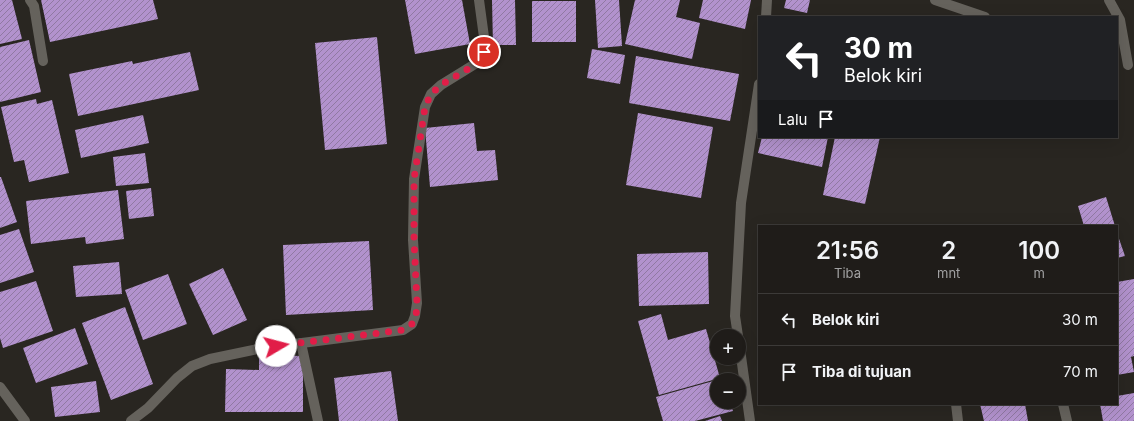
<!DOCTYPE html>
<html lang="id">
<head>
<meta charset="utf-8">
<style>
  :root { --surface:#1f1c19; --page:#2c2926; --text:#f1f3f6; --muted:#a1a1a2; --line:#3c3a38 }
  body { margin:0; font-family:Inter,sans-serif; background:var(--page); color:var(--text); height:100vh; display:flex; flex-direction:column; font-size:15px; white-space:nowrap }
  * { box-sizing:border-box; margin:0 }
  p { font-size:13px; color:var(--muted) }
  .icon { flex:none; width:22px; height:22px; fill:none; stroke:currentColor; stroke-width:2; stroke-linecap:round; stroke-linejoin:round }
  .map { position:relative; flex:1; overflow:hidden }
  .sheet { position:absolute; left:758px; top:225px; width:360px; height:180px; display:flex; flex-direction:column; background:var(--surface); border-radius:0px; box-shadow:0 4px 16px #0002,0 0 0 1px var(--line) }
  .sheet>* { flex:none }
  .guide { position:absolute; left:758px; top:16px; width:360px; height:122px; border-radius:0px; box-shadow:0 4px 16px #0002,0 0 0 1px var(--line); background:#202124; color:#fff; overflow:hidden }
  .buttons { position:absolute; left:710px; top:329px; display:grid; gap:8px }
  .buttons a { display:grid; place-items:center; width:36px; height:36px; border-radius:50%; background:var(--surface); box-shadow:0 4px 16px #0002,0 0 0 1px var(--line); font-size:20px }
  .pin { position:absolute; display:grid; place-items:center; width:34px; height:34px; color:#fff; margin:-17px; border:2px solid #fff; border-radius:50%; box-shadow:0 1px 4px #0007 }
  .me { position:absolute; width:44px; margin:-22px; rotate:82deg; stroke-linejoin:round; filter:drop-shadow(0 0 3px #0008) }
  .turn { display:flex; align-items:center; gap:14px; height:84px; padding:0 20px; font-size:18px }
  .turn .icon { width:52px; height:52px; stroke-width:2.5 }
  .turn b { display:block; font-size:28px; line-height:34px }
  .then { display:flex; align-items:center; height:38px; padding:0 20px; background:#0003; gap:8px; font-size:15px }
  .eta { display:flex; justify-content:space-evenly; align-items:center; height:68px; text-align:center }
  .eta b { font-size:24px; font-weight:600; line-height:28px }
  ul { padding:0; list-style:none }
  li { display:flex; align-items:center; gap:12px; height:52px; padding:0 20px; border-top:1px solid var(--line) }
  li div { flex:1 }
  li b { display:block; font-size:15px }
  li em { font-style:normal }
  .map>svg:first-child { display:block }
</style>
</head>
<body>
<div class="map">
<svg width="1134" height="421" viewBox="0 0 1134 421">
  <defs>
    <pattern id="building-hatch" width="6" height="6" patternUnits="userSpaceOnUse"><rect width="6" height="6" fill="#b292cd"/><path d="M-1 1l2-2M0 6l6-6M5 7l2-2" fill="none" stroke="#9079a2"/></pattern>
  </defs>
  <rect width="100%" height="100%" fill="#292621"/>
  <!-- building -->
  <g fill="url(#building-hatch)">
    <path d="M0 0H12L22 39 0 44Z"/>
    <path d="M41 0H153L158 19 50 42Z"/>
    <path d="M405 0H462L470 44 415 54Z"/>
    <path d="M492 0H515L516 45H493Z"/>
    <path d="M595 0H619L622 46 598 48Z"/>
    <path d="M635 0H680L676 17 700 23 692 59 625 44Z"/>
    <path d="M703 0H751L745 29 699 18Z"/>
    <path d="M786 0H810L807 13 784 8Z"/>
    <rect x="532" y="1" width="44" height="41"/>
    <path d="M377 37 387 144 325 150 315 43Z"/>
    <path d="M29 40 41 92 0 102V47Z"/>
    <path d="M592 49 625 55 620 84 587 78Z"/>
    <path d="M190 52 199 90 78 116 69 74 132 61 133 64Z"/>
    <path d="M636 56 739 74 730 121 629 103Z"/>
    <path d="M36 99 37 104 52 100 69 173 29 182 24 160 14 162 1 107Z"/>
    <path d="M638 113 713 127 701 198 626 185Z"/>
    <path d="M143 115 149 143 81 158 75 130Z"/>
    <path d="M474 123 477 151 495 150 498 180 430 187 425 128Z"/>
    <path d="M762 137H828L822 167 758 153Z"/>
    <path d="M835 137H880L865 204 823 195Z"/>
    <path d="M145 153 149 183 116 186 113 157Z"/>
    <path d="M0 177H1L17 222 0 228Z"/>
    <path d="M151 188 154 216 129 219 126 191Z"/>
    <path d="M118 190 124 239 86 244 85 237 31 244 26 201Z"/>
    <path d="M1106 197 1115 226H1084L1078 206Z"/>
    <path d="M19 229 34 272 0 283V235Z"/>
    <path d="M1117 233 1125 256 1117 258Z"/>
    <path d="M369 241 373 310 286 315 283 245Z"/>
    <path d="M708 252 709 304 639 306 637 254Z"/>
    <path d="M119 262 122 294 76 297 73 266Z"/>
    <path d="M223 268 247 320 213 335 189 284Z"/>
    <path d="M168 274 187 324 143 340 125 290Z"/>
    <path d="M1134 279V356L1131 357 1134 372 1117 375V282Z"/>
    <path d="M36 281 53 331 3 348 0 338V292Z"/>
    <path d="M125 307 153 384 111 400 82 323Z"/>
    <path d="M661 314 668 340 706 329 720 378 659 395 638 321Z"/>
    <path d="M75 328 88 364 36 383 23 348Z"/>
    <path d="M259 355 303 356V412H225L226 369 259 370Z"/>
    <path d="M391 371 398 421H339L334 378Z"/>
    <path d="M717 380V402H730L733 411 695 421H663L656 397Z"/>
    <path d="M96 381 100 412 55 417 51 387Z"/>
    <path d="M1134 393V421H1103L1100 404H1117V396Z"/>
    <path d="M980 404H1025L1028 421H984Z"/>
    <path d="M720 416 722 421H705Z"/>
  </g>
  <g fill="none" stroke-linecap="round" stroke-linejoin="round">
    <!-- minor -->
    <g stroke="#65625c" stroke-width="10">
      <path d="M30 0 34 6 43 61"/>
      <path d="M935 0 985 17"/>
      <path d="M1109 0 1120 20 1128 65"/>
      <path d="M766 17 767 0"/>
      <path d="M738 336 735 316 741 203 759 84"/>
      <path d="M739 342 750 421"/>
      <path d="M301 343 318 421"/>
      <path d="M0 387 25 421"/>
      <path d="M956 404 958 421"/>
      <path d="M1063 404 1067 421"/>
      <path d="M131 421 148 408 177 378 192 366 210 359 263 348 403 330 412 324 415 316 417 303 413 240 414 179 425 107 431 94 441 85 475 64 484 52V37L479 0"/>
    </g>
  </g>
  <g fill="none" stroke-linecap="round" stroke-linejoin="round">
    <!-- route -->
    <path stroke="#e11d48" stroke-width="7" stroke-dasharray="0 12.6" d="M276 346 403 330 412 324 416 316 417 303 414 240V179L425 107 431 94 441 85 476 64 484 52"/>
  </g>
</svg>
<div class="buttons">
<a>+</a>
<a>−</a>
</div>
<div class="pin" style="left:484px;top:52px;background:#d93025"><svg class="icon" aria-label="arrive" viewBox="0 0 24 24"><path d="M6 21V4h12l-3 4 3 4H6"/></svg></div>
<svg class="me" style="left:276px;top:346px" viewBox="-20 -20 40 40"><circle r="19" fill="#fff"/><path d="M0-13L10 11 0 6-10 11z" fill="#e11d48"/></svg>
<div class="guide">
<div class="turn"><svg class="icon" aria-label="left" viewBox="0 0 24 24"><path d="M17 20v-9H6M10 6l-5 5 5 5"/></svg><div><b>30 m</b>Belok kiri</div></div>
<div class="then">Lalu<svg class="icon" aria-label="arrive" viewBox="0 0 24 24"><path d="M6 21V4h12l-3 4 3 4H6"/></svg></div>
</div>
<section class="sheet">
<div class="eta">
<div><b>21:56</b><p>Tiba</p></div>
<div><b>2</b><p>mnt</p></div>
<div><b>100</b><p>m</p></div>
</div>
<ul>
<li><svg class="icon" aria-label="left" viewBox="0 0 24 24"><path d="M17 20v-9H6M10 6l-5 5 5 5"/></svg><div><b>Belok kiri</b></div><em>30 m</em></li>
<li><svg class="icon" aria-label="arrive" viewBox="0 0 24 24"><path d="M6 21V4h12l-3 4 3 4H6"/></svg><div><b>Tiba di tujuan</b></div><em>70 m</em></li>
</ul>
</section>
</div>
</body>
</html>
